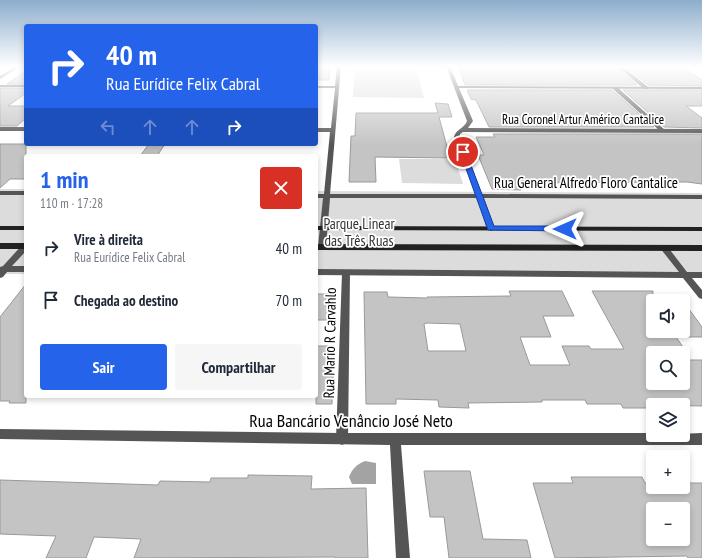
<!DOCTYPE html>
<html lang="pt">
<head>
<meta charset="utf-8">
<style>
  :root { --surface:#fff; --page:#f6f6f7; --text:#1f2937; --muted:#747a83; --accent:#2563eb }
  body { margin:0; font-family:"PT Sans Narrow",sans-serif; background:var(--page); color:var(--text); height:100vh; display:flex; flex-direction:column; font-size:15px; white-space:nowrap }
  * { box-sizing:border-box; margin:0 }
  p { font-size:13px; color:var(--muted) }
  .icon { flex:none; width:22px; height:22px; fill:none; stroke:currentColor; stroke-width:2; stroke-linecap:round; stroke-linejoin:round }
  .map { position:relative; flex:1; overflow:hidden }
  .sheet { position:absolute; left:24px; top:154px; width:294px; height:244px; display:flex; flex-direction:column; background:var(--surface); border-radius:4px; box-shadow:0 2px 6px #0003 }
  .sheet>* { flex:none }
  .top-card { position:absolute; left:24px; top:24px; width:294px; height:122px; border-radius:4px; box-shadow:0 2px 6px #0003; background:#2563eb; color:#fff; overflow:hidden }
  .buttons { position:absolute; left:646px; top:294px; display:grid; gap:8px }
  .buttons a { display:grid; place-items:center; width:44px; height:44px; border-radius:4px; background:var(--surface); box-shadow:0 2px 6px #0003; font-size:20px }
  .pin { position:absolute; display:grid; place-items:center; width:34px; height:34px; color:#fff; margin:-17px; border:2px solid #fff; border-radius:50%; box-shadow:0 1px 4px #0007 }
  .me { position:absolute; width:44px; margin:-22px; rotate:270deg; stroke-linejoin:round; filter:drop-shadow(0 0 3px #0008) }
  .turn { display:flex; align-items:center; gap:14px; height:84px; padding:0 16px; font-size:18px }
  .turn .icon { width:52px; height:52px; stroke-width:2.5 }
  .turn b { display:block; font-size:28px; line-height:34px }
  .lanes { display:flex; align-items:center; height:38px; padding:0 16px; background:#0003; justify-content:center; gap:20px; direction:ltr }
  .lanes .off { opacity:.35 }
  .round { display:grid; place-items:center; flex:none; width:42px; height:42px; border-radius:4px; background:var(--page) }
  .overview { display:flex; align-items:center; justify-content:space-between; height:68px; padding:0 16px }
  h1 { font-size:24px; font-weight:700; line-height:30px; color:var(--accent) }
  .action { display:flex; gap:8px; margin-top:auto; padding:8px 16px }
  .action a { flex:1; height:46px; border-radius:4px; background:var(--accent); color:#fff; font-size:16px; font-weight:700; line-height:46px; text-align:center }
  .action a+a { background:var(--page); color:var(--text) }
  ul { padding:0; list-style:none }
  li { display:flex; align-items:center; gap:12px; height:52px; padding:0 16px }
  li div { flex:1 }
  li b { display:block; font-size:15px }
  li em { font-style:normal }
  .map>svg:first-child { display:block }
</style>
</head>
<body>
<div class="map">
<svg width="702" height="558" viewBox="0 0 702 558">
  <rect width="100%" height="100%" fill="#fff"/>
  <!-- green -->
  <g fill="#dcdcdc">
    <path d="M355 66H416L424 98 353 97Z"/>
    <path d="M399 159H455L463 184 402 183Z"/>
    <rect x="0" y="189" width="26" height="85"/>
    <path d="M316 191 702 193V276L316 275Z"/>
  </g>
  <!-- water -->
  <path fill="#a3a3a3" d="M365 461 376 463V484H352L349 477C352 469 357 464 365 461Z"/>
  <!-- building -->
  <g fill="#c4c4c4" stroke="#999" fill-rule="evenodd">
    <path d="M317 66H330L329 80H316Z"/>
    <path d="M458 66H616L637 85H465Z"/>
    <path d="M625 66H681L702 80V86L648 85Z"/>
    <path d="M26 71V84H7Z"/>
    <path d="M0 88H26V93L8 106H26V118L17 126H0Z"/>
    <path d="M467 90H612L654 127H489L476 100 471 99Z"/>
    <path d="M623 90H702V106H686L702 118V128L664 127Z"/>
    <path d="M435 103 448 104 452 117H439L450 158 375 157 376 182H349L351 136H355L356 113H438Z"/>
    <path d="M493 134H702V184L687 182 517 183 521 190 492 189 478 155H484L476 137H495Z"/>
    <path d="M0 144H26V179H10L0 188Z"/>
    <path d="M149 144H165L157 156H140Z"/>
    <path d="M26 284V403H9L10 401H0V317Z"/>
    <path d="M509 291H562L574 316H543L551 337H520L530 365H570L562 346H589L591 349H624L592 291H653V331H672L687 353H653V383H683V360H702V406L653 405V408H623L621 404H587L585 400H542V402L468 403 469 408 439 407 438 400 396 399V404H366L364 292H387L388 297 427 298V297L511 296ZM427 323 460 324 466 351H428L424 324Z"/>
    <path d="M316 294H335L333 320H316Z"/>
    <path d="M683 301 702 327V337H683Z"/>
    <path d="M316 346H334L332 404H316Z"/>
    <path d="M424 471H470L483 539 527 540 531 558H449L444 517H430Z"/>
    <path d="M248 475 312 476 311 489 366 488 368 558H335V557L134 558 141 539 94 537 86 558H46L56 536 0 534V480L158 485 160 481 210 482 211 478H248Z"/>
    <path d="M571 477H642L645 483H653V487H683V483H702V558H688L687 556 555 558 533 483H573ZM653 509H683V539H653Z"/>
  </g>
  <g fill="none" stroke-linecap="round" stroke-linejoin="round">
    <!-- pedestrian -->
    <g fill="#555" fill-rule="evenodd">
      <path d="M617 66H622L648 87V89H644Z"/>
      <path d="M613 87H617L665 130V132H661L613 89Z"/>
      <path d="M346 270 350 273 348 439 346 443 342 445 338 443 336 439 342 273Z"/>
    </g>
    <!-- minor -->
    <g fill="#555" fill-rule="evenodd">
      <path d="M337 66H341L330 194H476L454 137C456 129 465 128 467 121L446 66H450L458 86 702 87V89L459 88 473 121 468 128 702 129V133L463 132 460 134V137L482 194 702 195V199L484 198 495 229 491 231 487 229 477 198H330L326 247 322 250 319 249 318 247 323 198H316V194H324L330 132H316V128H331L335 88H316V86H335Z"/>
      <rect x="0" y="85" width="26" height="2"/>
      <rect x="0" y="127" width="26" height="4"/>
      <rect x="0" y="191" width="26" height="4"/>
      <path d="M26 243V251L12 266H26V272H7L3 277 0 278V267L3 266 23 244Z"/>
      <path d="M664 245 667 246 687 272H702V278H692L702 290V299L699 298 683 278 316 275V269L679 272 660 248Z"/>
      <path d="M0 429 342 433H653V435L702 433V445H401L410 558H396L390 445 0 439Z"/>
    </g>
    <!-- tertiary -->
    <path fill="#555" fill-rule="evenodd" d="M16 66H21L0 79V76Z"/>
    <!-- secondary -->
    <g fill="#222" fill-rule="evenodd">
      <rect x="0" y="226" width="26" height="4"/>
      <path d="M316 226 702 227V231L316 230Z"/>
      <rect x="0" y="243" width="26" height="6"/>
      <path d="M316 244 702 245V251L316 250Z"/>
    </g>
  </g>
  <!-- sky -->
  <linearGradient id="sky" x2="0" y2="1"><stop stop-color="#8cadcc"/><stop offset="0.46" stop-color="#fff"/><stop offset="1" stop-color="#fff" stop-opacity="0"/></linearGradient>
  <rect width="702" height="145" fill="url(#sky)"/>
  <!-- route -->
  <path fill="#2563eb" stroke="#184099" d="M461 151 466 152 494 226H565L569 229 568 231 488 230 460 152Z"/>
  <g text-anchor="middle" stroke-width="3.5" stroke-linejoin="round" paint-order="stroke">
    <!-- far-street labels -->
    <g font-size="13" fill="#000" stroke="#fff">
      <text x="583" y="124">Rua Coronel Artur Américo Cantalice</text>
    </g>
    <!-- street labels -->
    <g font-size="15" fill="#000" stroke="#fff">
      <text x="586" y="188">Rua General Alfredo Floro Cantalice</text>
      <text transform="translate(330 343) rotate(-89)" y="5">Rua Mario R Carvahlo</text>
    </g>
    <!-- park labels -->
    <g font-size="15" fill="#333" stroke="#fff">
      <text x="359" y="229">Parque Linear<tspan x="359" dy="17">das Três Ruas</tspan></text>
    </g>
    <!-- near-street labels -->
    <g font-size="18" fill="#000" stroke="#fff">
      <text x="351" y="427">Rua Bancário Venâncio José Neto</text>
    </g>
  </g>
</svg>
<div class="buttons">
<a><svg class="icon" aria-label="sound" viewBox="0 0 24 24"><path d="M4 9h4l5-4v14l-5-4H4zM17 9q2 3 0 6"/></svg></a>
<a><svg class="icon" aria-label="search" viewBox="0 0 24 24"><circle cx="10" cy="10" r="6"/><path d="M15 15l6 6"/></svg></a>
<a><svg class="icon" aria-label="layers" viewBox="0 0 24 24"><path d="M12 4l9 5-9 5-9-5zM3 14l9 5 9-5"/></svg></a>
<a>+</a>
<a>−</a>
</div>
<div class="pin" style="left:463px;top:152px;background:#d93025"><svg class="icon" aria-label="arrive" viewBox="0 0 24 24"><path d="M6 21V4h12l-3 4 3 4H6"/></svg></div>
<svg class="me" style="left:565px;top:229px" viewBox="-20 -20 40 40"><path d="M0-17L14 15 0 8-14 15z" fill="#2563eb" stroke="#fff" stroke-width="4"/></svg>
<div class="top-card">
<div class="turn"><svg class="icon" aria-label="right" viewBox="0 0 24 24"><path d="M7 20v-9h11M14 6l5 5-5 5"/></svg><div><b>40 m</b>Rua Eurídice Felix Cabral</div></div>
<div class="lanes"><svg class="icon off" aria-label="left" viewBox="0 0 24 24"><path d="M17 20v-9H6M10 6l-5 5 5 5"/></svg><svg class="icon off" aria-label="ahead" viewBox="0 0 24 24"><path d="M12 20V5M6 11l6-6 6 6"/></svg><svg class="icon off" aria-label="ahead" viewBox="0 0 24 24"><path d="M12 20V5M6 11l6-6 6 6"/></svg><svg class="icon" aria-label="right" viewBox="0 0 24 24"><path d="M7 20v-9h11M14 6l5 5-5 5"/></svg></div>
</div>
<section class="sheet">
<div class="overview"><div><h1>1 min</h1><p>110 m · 17:28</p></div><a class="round" style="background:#d93025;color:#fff"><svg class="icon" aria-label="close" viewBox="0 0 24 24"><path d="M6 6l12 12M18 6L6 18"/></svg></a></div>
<ul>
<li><svg class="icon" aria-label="right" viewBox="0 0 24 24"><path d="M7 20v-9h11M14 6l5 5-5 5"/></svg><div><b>Vire à direita</b><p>Rua Eurídice Felix Cabral</p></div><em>40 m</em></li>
<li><svg class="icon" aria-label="arrive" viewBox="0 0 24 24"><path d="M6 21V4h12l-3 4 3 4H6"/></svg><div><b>Chegada ao destino</b></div><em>70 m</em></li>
</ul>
<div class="action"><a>Sair</a><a>Compartilhar</a></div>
</section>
</div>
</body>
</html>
